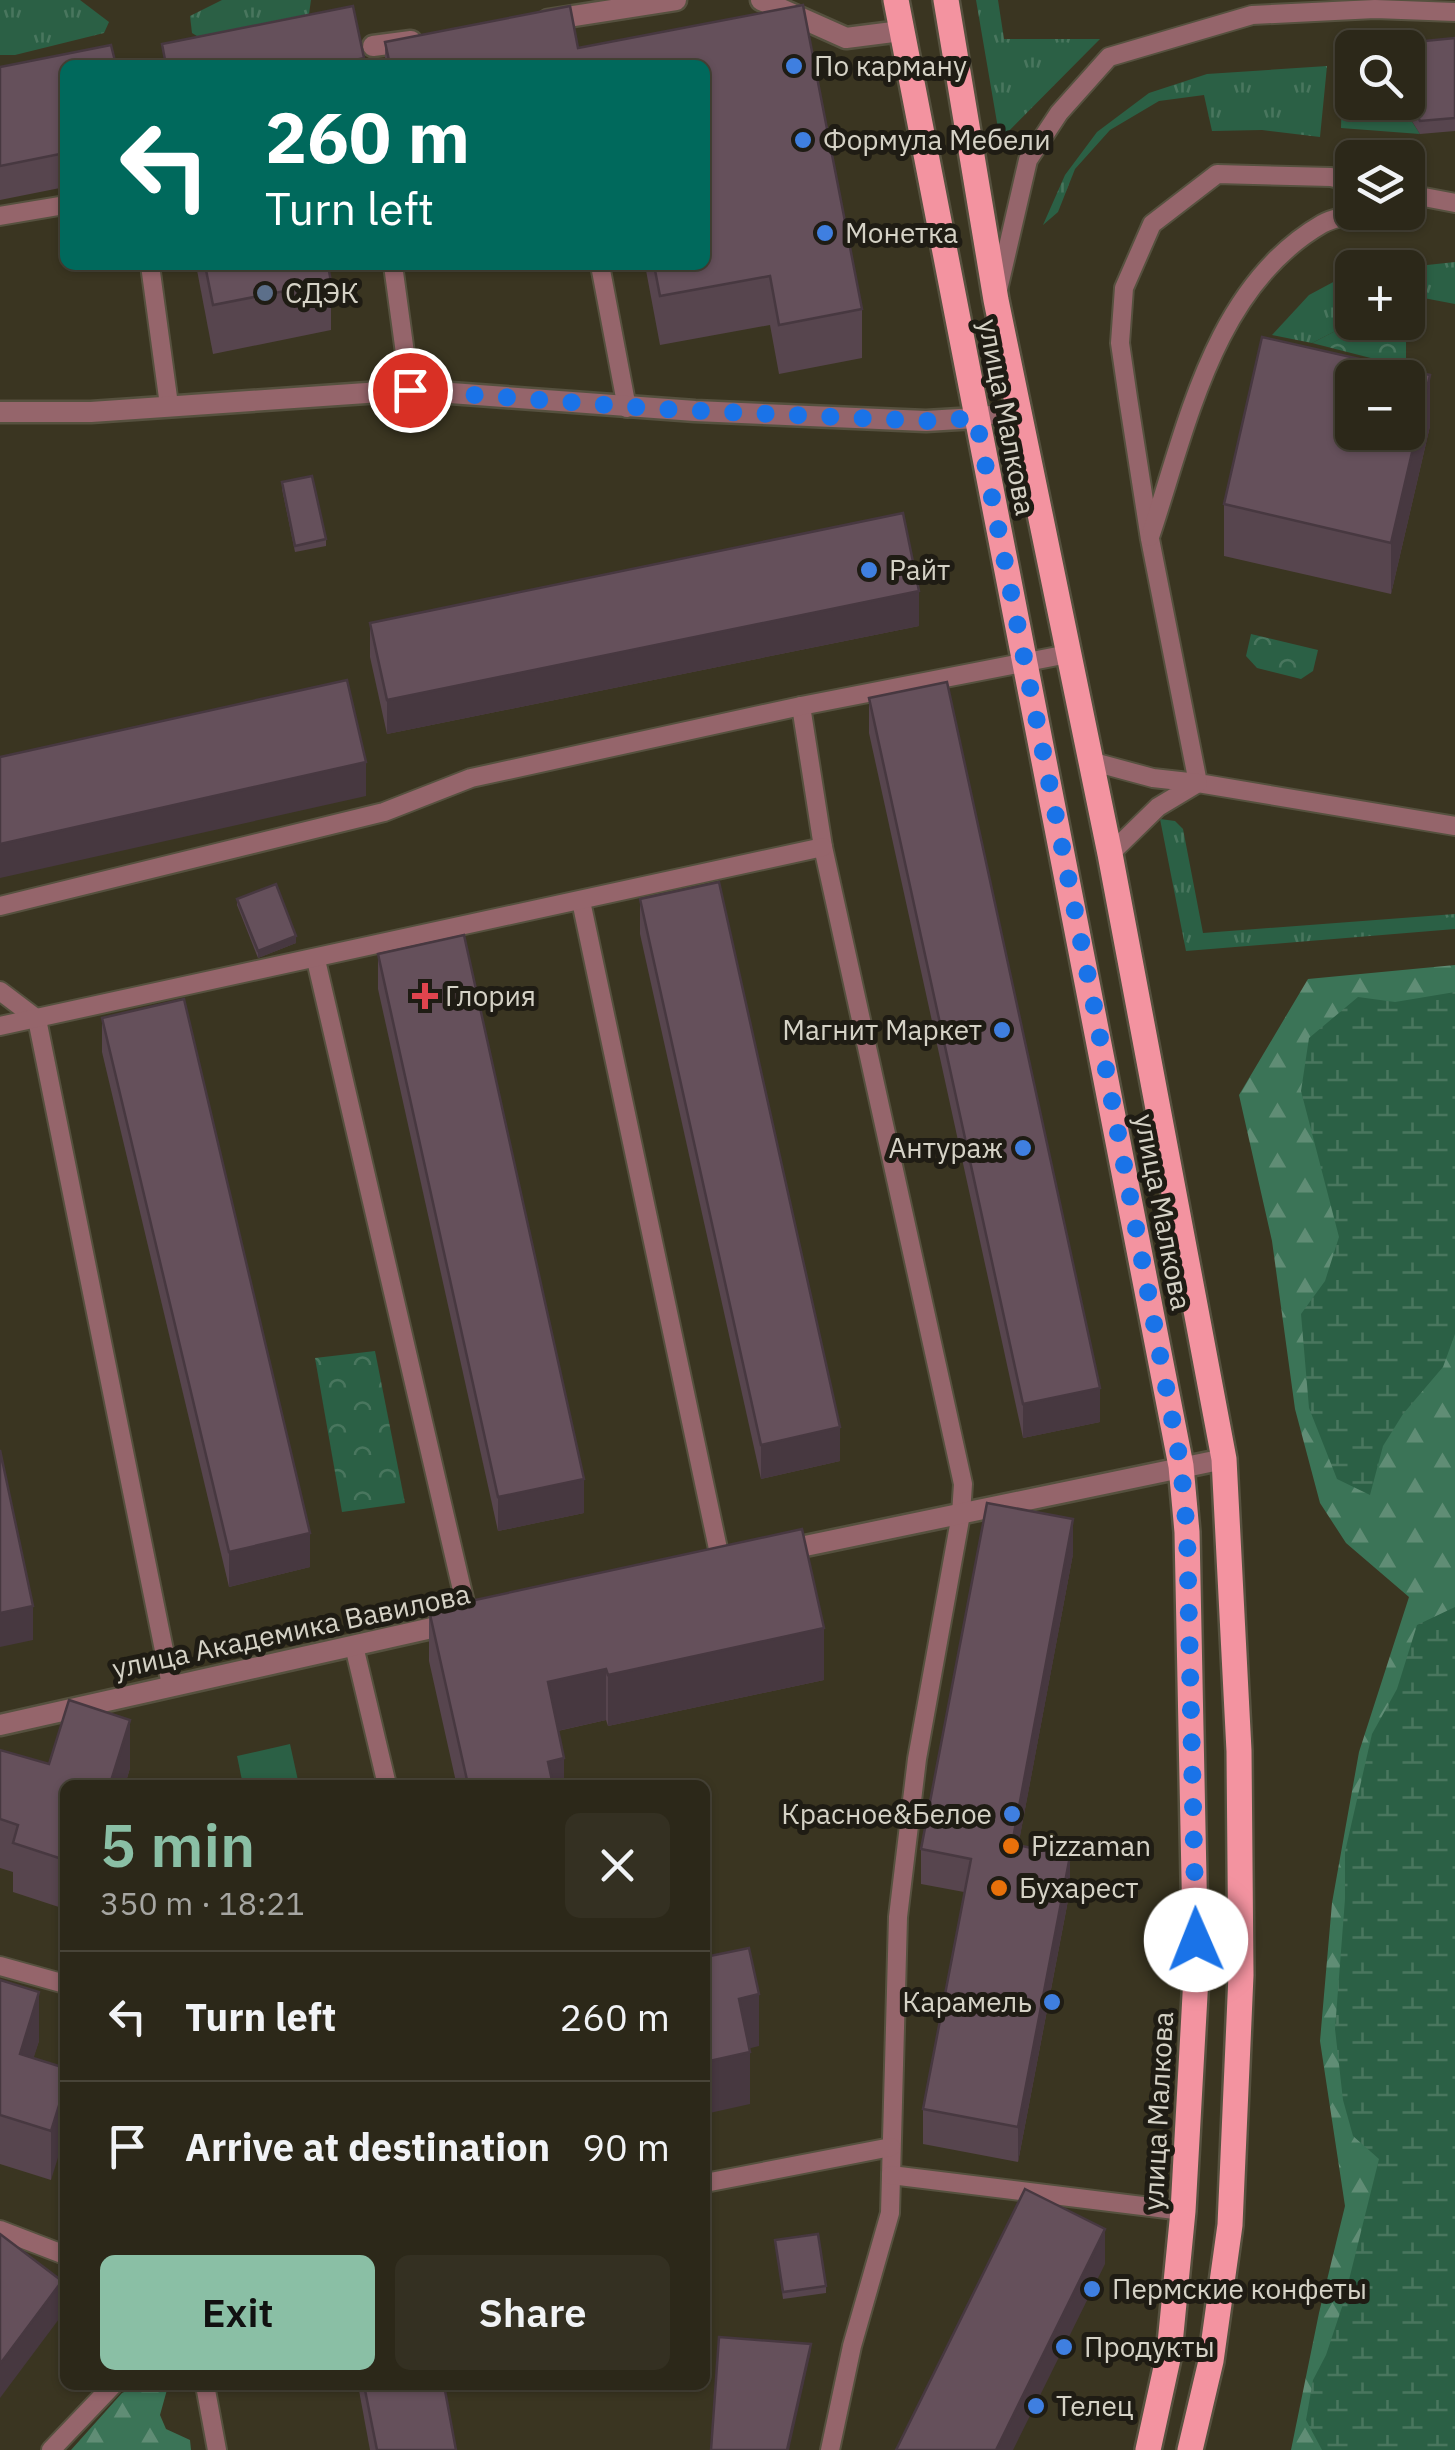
<!DOCTYPE html>
<html lang="en">
<head>
<meta charset="utf-8">
<style>
  :root { --surface:#2c2819; --page:#343022; --text:#f1f3f6; --muted:#a6a6a2; --line:#484438; --accent:#8abfa5 }
  body { margin:0; font-family:"IBM Plex Sans",sans-serif; background:var(--page); color:var(--text); height:100vh; display:flex; flex-direction:column; font-size:38px; white-space:nowrap }
  * { box-sizing:border-box; margin:0 }
  p { font-size:32px; color:var(--muted) }
  .icon { flex:none; width:55px; height:55px; fill:none; stroke:currentColor; stroke-width:2; stroke-linecap:round; stroke-linejoin:round }
  .map { position:relative; flex:1; overflow:hidden }
  .sheet { position:absolute; left:60px; top:1780px; width:650px; height:610px; display:flex; flex-direction:column; background:var(--surface); border-radius:15px; box-shadow:0 2px 8px #0004,0 0 0 2px var(--line) }
  .sheet>* { flex:none }
  .hud { position:absolute; left:60px; top:60px; width:650px; height:210px; border-radius:15px; box-shadow:0 2px 8px #0004,0 0 0 2px var(--line); background:#00695c; color:#fff; overflow:hidden }
  .controls { position:absolute; left:1335px; top:30px; display:grid; gap:20px }
  .controls a { display:grid; place-items:center; width:90px; height:90px; border-radius:15px; background:var(--surface); box-shadow:0 2px 8px #0004,0 0 0 2px var(--line); font-size:50px }
  .pin { position:absolute; display:grid; place-items:center; width:85px; height:85px; color:#fff; margin:-42px; border:5px solid #fff; border-radius:50%; box-shadow:0 2px 10px #0007 }
  .me { position:absolute; width:110px; margin:-55px; rotate:359deg; stroke-linejoin:round; filter:drop-shadow(0 0 8px #0008) }
  .turn { display:flex; align-items:center; gap:35px; height:210px; padding:0 40px; font-size:45px }
  .turn .icon { width:130px; height:130px; stroke-width:2.5 }
  .turn b { display:block; font-size:70px; line-height:85px }
  .round { display:grid; place-items:center; flex:none; width:105px; height:105px; border-radius:15px; background:var(--page) }
  .headline { display:flex; align-items:center; justify-content:space-between; height:170px; padding:0 40px }
  h1 { font-size:60px; font-weight:600; line-height:75px; color:var(--accent) }
  .action { display:flex; gap:20px; margin-top:auto; padding:20px 40px }
  .action a { flex:1; height:115px; border-radius:15px; background:var(--accent); color:#111; font-size:40px; font-weight:600; line-height:115px; text-align:center }
  .action a+a { background:var(--page); color:var(--text) }
  ul { padding:0; list-style:none }
  li { display:flex; align-items:center; gap:30px; height:130px; padding:0 40px; border-top:2px solid var(--line) }
  li div { flex:1 }
  li b { display:block; font-size:38px }
  li em { font-style:normal }
  .map>svg:first-child { display:block }
</style>
</head>
<body>
<div class="map">
<svg width="1455" height="2450" viewBox="0 0 1455 2450">
  <defs>
    <pattern id="grass-tufts" width="24" height="20" patternUnits="userSpaceOnUse" patternTransform="scale(2.5)"><rect width="24" height="20" fill="#2b6045"/><path d="M3 7l-1-3M5 7V3M7 7l1-3M15 17l-1-3M17 17v-4M19 17l1-3" fill="none" stroke="#49765e"/></pattern>
    <pattern id="forest-firs" width="22" height="20" patternUnits="userSpaceOnUse" patternTransform="scale(2.5)"><rect width="22" height="20" fill="#3b7457"/><path d="M5 1l3.5 6h-7zM16 11l3.5 6h-7z" fill="#608d75"/></pattern>
    <pattern id="wetland-marsh" width="20" height="14" patternUnits="userSpaceOnUse" patternTransform="scale(2.5)"><rect width="20" height="14" fill="#2b6045"/><path d="M1 5h8M5 5V1M11 12h8M15 12V8" fill="none" stroke="#49765e"/></pattern>
    <pattern id="park-crowns" width="20" height="18" patternUnits="userSpaceOnUse" patternTransform="scale(2.5)"><rect width="20" height="18" fill="#2b6045"/><path d="M2 6a3 3 0 1 1 6 0M12 15a3 3 0 1 1 6 0" fill="none" stroke="#49765e"/></pattern>
  </defs>
  <rect width="100%" height="100%" fill="#3a3521"/>
  <!-- grass -->
  <g fill="url(#grass-tufts)">
    <path d="M0 0H80L109 22 104 33 15 55H0Z"/>
    <path d="M222 0H311L308 21 205 41 192 33 190 16Z"/>
    <path d="M976 0H998L1004 39H1100L1000 140Z"/>
    <path d="M1352 62V102L1400 103 1420 134 1341 128 1343 64Z"/>
    <path d="M1327 66 1320 137 1262 130 1212 131 1204 95 1159 101 1110 130 1075 169 1058 212 1043 225 1065 175 1097 132 1149 93 1207 74Z"/>
    <path d="M1381 256 1418 266 1455 262V304L1408 295V268L1360 267Z"/>
    <path d="M1352 272 1353 322 1312 343 1272 335 1309 295Z"/>
    <path d="M1160 819 1175 821 1183 829 1203 933 1455 914V929L1186 951Z"/>
  </g>
  <!-- forest -->
  <g fill="url(#forest-firs)">
    <path d="M1455 965V2450H1291L1319 2313 1345 2206 1320 2041 1332 1903 1359 1752 1409 1597 1346 1543 1320 1503 1295 1409 1272 1241 1239 1095 1308 979Z"/>
    <path d="M139 2385 168 2386 160 2415 166 2429 190 2440 191 2450H71L122 2393Z"/>
  </g>
  <!-- wetland -->
  <g fill="url(#wetland-marsh)">
    <path d="M1455 992V1334L1443 1367 1403 1414 1383 1446 1370 1495 1337 1479 1309 1408 1301 1314 1325 1281 1339 1237 1301 1091 1309 1038 1358 997 1395 1002Z"/>
    <path d="M1455 1607V2450H1322L1306 2420 1313 2380 1326 2355 1343 2304 1379 2159 1353 2136 1343 2100 1335 2029 1345 1899V1852L1372 1734 1397 1689 1417 1625Z"/>
  </g>
  <!-- park -->
  <g fill="url(#park-crowns)">
    <path d="M1353 322 1406 323V367L1312 343Z"/>
    <path d="M1251 634 1318 650 1313 671 1301 679 1257 668 1246 656Z"/>
    <path d="M375 1351 405 1503 342 1512 315 1358Z"/>
  </g>
  <!-- pitch -->
  <path fill="#2b6045" d="M290 1744 299 1785H243L237 1756Z"/>
  <g fill="none" stroke-linecap="round" stroke-linejoin="round">
    <!-- lane casing -->
    <g stroke="#56513f" stroke-width="22">
      <g id="lane">
        <path d="M1352 182 1331 177 1217 174 1152 224 1124 288 1120 343 1128 398 1150 539 1198 783 1455 826"/>
        <path d="M1408 194 1455 203"/>
        <path d="M0 216 65 205"/>
        <path d="M150 265 169 405"/>
        <path d="M393 265 410 390"/>
        <path d="M600 265 627 408"/>
        <path d="M998 290 1028 160 1059 113 1109 57 1252 15 1375 9 1455 12"/>
        <path d="M976 418 1018 409"/>
        <path d="M1150 537C1187 427 1213 287 1322 224 1332 218 1347 216 1359 212"/>
        <path d="M801 706 823 847 963 1484 961 1514 917 1759 898 1917 890 2213 852 2346 830 2450"/>
        <path d="M1090 761 1153 778 1198 783 1158 807 1110 854"/>
        <path d="M581 901 721 1563"/>
        <path d="M0 906 384 812 471 778 801 706 1068 654"/>
        <path d="M316 960 469 1620"/>
        <path d="M0 991 37 1019 171 1685"/>
        <path d="M0 1026 823 847"/>
        <path d="M354 1646 387 1785"/>
        <path d="M0 1966 65 1984"/>
        <path d="M891 2175 1183 2211"/>
        <path d="M705 2183 891 2147"/>
        <path d="M0 2230 65 2255"/>
        <path d="M205 2385 217 2450"/>
        <path d="M51 2450 113 2385"/>
      </g>
    </g>
    <!-- street casing -->
    <g stroke="#56513f" stroke-width="25">
      <g id="street">
        <path d="M761 0 846 38 901 31"/>
        <path d="M548 20 676 0"/>
        <path d="M373 46 411 41"/>
        <path d="M0 412H91L410 390 695 411 926 421 976 418"/>
        <path d="M781 1551 1224 1459"/>
        <path d="M0 1725 454 1623"/>
      </g>
    </g>
    <!-- primary casing -->
    <g stroke="#56513f" stroke-width="30">
      <g id="primary">
        <path d="M896 0 1181 1466 1187 1532 1196 1977 1183 2211 1169 2354 1148 2450"/>
        <path d="M946 0 996 300 1110 854 1224 1459 1239 1751 1241 1975 1230 2225 1211 2361 1190 2450"/>
      </g>
    </g>
    <!-- lane -->
    <use href="#lane" stroke="#95656b" stroke-width="18"/>
    <!-- street -->
    <use href="#street" stroke="#95656b" stroke-width="20"/>
    <!-- primary -->
    <use href="#primary" stroke="#f393a0" stroke-width="25"/>
  </g>
  <!-- wall -->
  <g fill="#57454e">
    <path d="M803 5 862 309V358L779 374 770 325 660 345 645 265H705V65H385V42L570 6 578 48Z"/>
    <path d="M1455 38V131L1420 134 1400 102H1408V48H1374V46Z"/>
    <path d="M65 65V187L0 200V67Z"/>
    <path d="M196 265H328L331 282V330L213 354Z"/>
    <path d="M1430 426 1391 594 1224 556V504Z"/>
    <path d="M282 482 326 539V546L295 552 282 489Z"/>
    <path d="M370 623 919 626 387 734 370 657Z"/>
    <path d="M869 698 1100 1422 1023 1438 869 733Z"/>
    <path d="M237 899 296 943 258 958 237 905Z"/>
    <path d="M640 899 840 1461 761 1479 640 934Z"/>
    <path d="M378 954 584 1513 498 1531 378 989Z"/>
    <path d="M102 1018 310 1567 229 1587 102 1052Z"/>
    <path d="M1073 1554 1018 1846 1070 1890 1018 2162 923 2144V2109L964 1892 921 1884V1849Z"/>
    <path d="M429 1610 824 1680 608 1726 606 1720 558 1731 564 1785 456 1782 429 1661Z"/>
    <path d="M0 1750 49 1764 130 1768 125 1785H65V1909L13 1892V1872L0 1868Z"/>
    <path d="M0 1980 39 2041 33 2058 65 2068 51 2180 0 2164Z"/>
    <path d="M775 2240 826 2286V2293L783 2299Z"/>
    <path d="M358 2385H444L456 2450H370Z"/>
  </g>
  <!-- shaded-wall -->
  <g fill="#473840">
    <path d="M364 58V65H333Z"/>
    <path d="M1430 375V426L1391 594V543Z"/>
    <path d="M919 591V626L387 734V700Z"/>
    <path d="M366 762V796L0 878V844Z"/>
    <path d="M296 936V943L258 958V951Z"/>
    <path d="M1100 1388V1422L1023 1438V1404Z"/>
    <path d="M840 1427V1461L761 1479V1445Z"/>
    <path d="M584 1479V1513L498 1531V1497Z"/>
    <path d="M1073 1519V1554L1012 1879V1844Z"/>
    <path d="M310 1533V1567L229 1587V1552Z"/>
    <path d="M33 1606V1640L0 1647V1613Z"/>
    <path d="M824 1628V1680L608 1726V1675Z"/>
    <path d="M606 1669V1720L548 1733V1682Z"/>
    <path d="M130 1720V1768L125 1785 111 1781Z"/>
    <path d="M564 1758V1785H548V1762Z"/>
    <path d="M1070 1856V1890L1018 2162V2127Z"/>
    <path d="M39 1992V2041L20 2102V2054Z"/>
    <path d="M759 1994V2046L739 2051V1999Z"/>
    <path d="M750 2052V2104L705 2114V2062Z"/>
    <path d="M65 2086V2135L51 2180V2131Z"/>
    <path d="M1105 2229V2264L1013 2450H996Z"/>
    <path d="M62 2281V2315L0 2398V2364Z"/>
    <path d="M811 2344V2351L789 2450H787Z"/>
  </g>
  <!-- building -->
  <g fill="#65505b" stroke="#473840" stroke-width="2.5" fill-rule="evenodd">
    <path d="M803 5 862 309 779 325 770 276 660 296 654 265H705V65H390L385 42 570 6 578 48Z"/>
    <path d="M353 6 364 58 333 65H166L162 44Z"/>
    <path d="M1455 38V118L1420 121 1408 101V48H1375L1374 46Z"/>
    <path d="M111 45 116 65H65V153L0 166V67Z"/>
    <path d="M205 265H328L331 282 213 305Z"/>
    <path d="M1262 337 1430 375 1391 543 1224 504ZM1352 378H1408V432H1352Z"/>
    <path d="M312 476 326 539 295 546 282 482Z"/>
    <path d="M903 513 919 591 387 700 370 623Z"/>
    <path d="M347 680 366 762 0 844V757Z"/>
    <path d="M947 682 1100 1388 1023 1404 869 698Z"/>
    <path d="M719 882 840 1427 761 1445 640 899Z"/>
    <path d="M276 884 296 936 258 951 237 899Z"/>
    <path d="M464 935 584 1479 498 1497 378 954Z"/>
    <path d="M184 999 310 1533 229 1552 102 1018Z"/>
    <path d="M0 1450 33 1606 0 1613Z"/>
    <path d="M987 1503 1073 1519 1012 1844 1070 1856 1018 2127 923 2109 971 1859 921 1849Z"/>
    <path d="M802 1529 824 1628 608 1675 606 1669 548 1682 564 1758 548 1762 553 1785H448L467 1780 429 1610Z"/>
    <path d="M69 1700 130 1720 111 1781 123 1785H65V1860L13 1843 18 1825 0 1819V1750L49 1764Z"/>
    <path d="M749 1948 759 1994 739 1999 750 2052 705 2062V1957Z"/>
    <path d="M0 1980 39 1992 20 2054 65 2068V2086L51 2131 0 2115Z"/>
    <path d="M1025 2189 1105 2229 996 2450H896Z"/>
    <path d="M0 2234 62 2281 0 2364Z"/>
    <path d="M818 2234 826 2286 783 2292 775 2240Z"/>
    <path d="M719 2337 811 2344 787 2450H711Z"/>
    <path d="M364 2385H444L456 2450H377Z"/>
  </g>
  <g fill="none" stroke-linecap="round" stroke-linejoin="round">
    <!-- route -->
    <path stroke="#1a73e8" stroke-width="18" stroke-dasharray="0 32.4" d="M410 390 661 409 926 421 976 418 1094 1006 1181 1466 1187 1532 1196 1940"/>
  </g>
  <!-- markers -->
  <g fill="#3f7fe0" stroke="#1f1c14" stroke-width="4">
    <circle cx="794" cy="66" r="10"/>
    <circle cx="803" cy="140" r="10"/>
    <circle cx="825" cy="233" r="10"/>
    <circle cx="869" cy="570" r="10"/>
    <circle cx="1002" cy="1030" r="10"/>
    <circle cx="1023" cy="1148" r="10"/>
    <circle cx="1012" cy="1814" r="10"/>
    <circle cx="1052" cy="2002" r="10"/>
    <circle cx="1092" cy="2289" r="10"/>
    <circle cx="1064" cy="2347" r="10"/>
    <circle cx="1036" cy="2406" r="10"/>
  </g>
  <circle fill="#5c6f8a" stroke="#1f1c14" stroke-width="4" cx="265" cy="293" r="10"/>
  <path fill="#e0444e" stroke="#1f1c14" stroke-width="4" d="M420 981h10v10h10v10h-10v10h-10v-10h-10v-10h10z"/>
  <g fill="#e8710a" stroke="#1f1c14" stroke-width="4">
    <circle cx="1011" cy="1846" r="10"/>
    <circle cx="999" cy="1888" r="10"/>
  </g>
  <g text-anchor="middle" stroke-width="10" stroke-linejoin="round" paint-order="stroke">
    <!-- poi labels -->
    <g font-size="28" fill="#d5d2c6" stroke="#1f1c14" text-anchor="start">
      <text x="814" y="76">По карману</text>
      <text x="823" y="150">Формула Мебели</text>
      <text x="845" y="243">Монетка</text>
      <text x="285" y="303">СДЭК</text>
      <text x="889" y="580">Райт</text>
      <text x="445" y="1006">Глория</text>
      <text x="982" y="1040" text-anchor="end">Магнит Маркет</text>
      <text x="1003" y="1158" text-anchor="end">Антураж</text>
      <text x="992" y="1824" text-anchor="end">Красное&amp;Белое</text>
      <text x="1031" y="1856">Pizzaman</text>
      <text x="1019" y="1898">Бухарест</text>
      <text x="1032" y="2012" text-anchor="end">Карамель</text>
      <text x="1112" y="2299">Пермские конфеты</text>
      <text x="1084" y="2357">Продукты</text>
      <text x="1056" y="2416">Телец</text>
    </g>
    <!-- street labels -->
    <g font-size="28" fill="#d5d2c6" stroke="#1f1c14">
      <text transform="translate(1007 417) rotate(79)" y="10">улица Малкова</text>
      <text transform="translate(1163 1212) rotate(79)" y="10">улица Малкова</text>
      <text transform="translate(291 1631) rotate(-12)" y="10">улица Академика Вавилова</text>
      <text transform="translate(1158 2111) rotate(-87)" y="10">улица Малкова</text>
    </g>
  </g>
</svg>
<div class="controls">
<a><svg class="icon" aria-label="search" viewBox="0 0 24 24"><circle cx="10" cy="10" r="6"/><path d="M15 15l6 6"/></svg></a>
<a><svg class="icon" aria-label="layers" viewBox="0 0 24 24"><path d="M12 4l9 5-9 5-9-5zM3 14l9 5 9-5"/></svg></a>
<a>+</a>
<a>−</a>
</div>
<div class="pin" style="left:410px;top:390px;background:#d93025"><svg class="icon" aria-label="arrive" viewBox="0 0 24 24"><path d="M6 21V4h12l-3 4 3 4H6"/></svg></div>
<svg class="me" style="left:1196px;top:1940px" viewBox="-20 -20 40 40"><circle r="19" fill="#fff"/><path d="M0-13L10 11 0 6-10 11z" fill="#1a73e8"/></svg>
<div class="hud">
<div class="turn"><svg class="icon" aria-label="left" viewBox="0 0 24 24"><path d="M17 20v-9H6M10 6l-5 5 5 5"/></svg><div><b>260 m</b>Turn left</div></div>
</div>
<section class="sheet">
<div class="headline"><div><h1>5 min</h1><p>350 m · 18:21</p></div><a class="round"><svg class="icon" aria-label="close" viewBox="0 0 24 24"><path d="M6 6l12 12M18 6L6 18"/></svg></a></div>
<ul>
<li><svg class="icon" aria-label="left" viewBox="0 0 24 24"><path d="M17 20v-9H6M10 6l-5 5 5 5"/></svg><div><b>Turn left</b></div><em>260 m</em></li>
<li><svg class="icon" aria-label="arrive" viewBox="0 0 24 24"><path d="M6 21V4h12l-3 4 3 4H6"/></svg><div><b>Arrive at destination</b></div><em>90 m</em></li>
</ul>
<div class="action"><a>Exit</a><a>Share</a></div>
</section>
</div>
</body>
</html>
